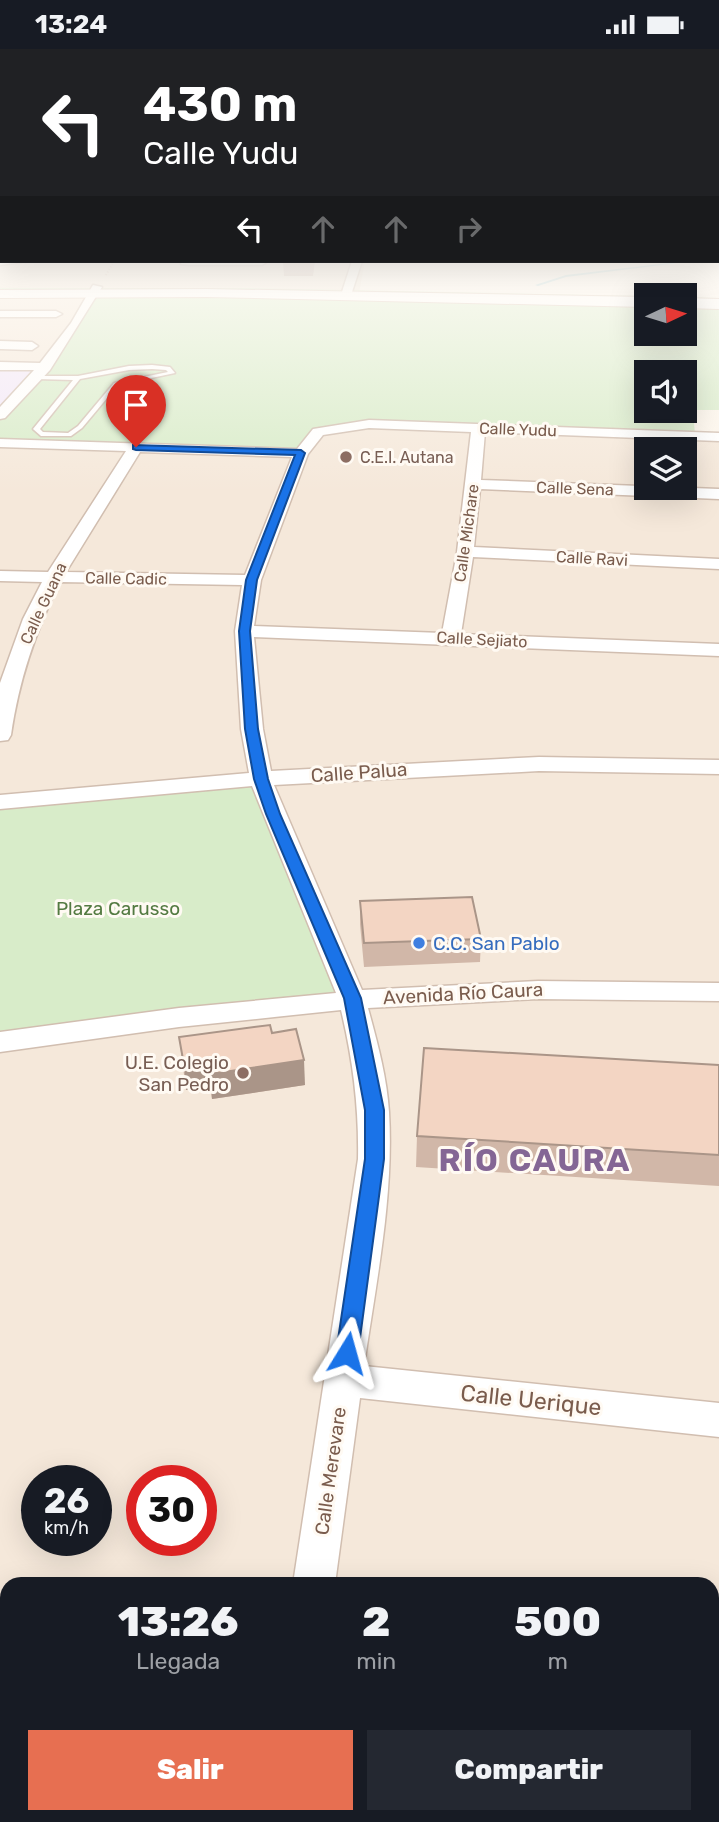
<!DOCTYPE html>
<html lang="es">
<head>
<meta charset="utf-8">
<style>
  :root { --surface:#171b24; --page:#242831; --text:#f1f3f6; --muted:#9ea1a6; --accent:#e76f51 }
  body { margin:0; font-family:Rubik,sans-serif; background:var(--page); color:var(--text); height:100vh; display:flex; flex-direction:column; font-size:26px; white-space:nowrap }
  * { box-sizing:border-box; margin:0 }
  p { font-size:23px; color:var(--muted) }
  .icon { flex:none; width:38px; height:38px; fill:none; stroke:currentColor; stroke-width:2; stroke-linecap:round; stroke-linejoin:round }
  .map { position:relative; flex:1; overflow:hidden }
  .details { position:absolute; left:0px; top:1528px; width:719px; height:247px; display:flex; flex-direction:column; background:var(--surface); border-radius:21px 21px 0 0; box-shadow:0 7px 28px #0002 }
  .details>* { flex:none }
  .top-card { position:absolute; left:0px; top:0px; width:719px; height:214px; box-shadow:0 7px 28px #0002; background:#202124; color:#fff; overflow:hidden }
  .needle { width:46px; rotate:86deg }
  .controls { position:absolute; left:634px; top:234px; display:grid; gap:14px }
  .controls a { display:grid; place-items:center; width:63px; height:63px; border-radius:0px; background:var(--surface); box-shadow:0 7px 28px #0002; font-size:35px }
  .speed { position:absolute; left:21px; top:1416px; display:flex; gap:14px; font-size:35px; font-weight:700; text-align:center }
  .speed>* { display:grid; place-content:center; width:91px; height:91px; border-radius:50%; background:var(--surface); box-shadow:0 7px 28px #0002; line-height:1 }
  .speed small { font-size:18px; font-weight:400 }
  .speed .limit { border:10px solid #d22; background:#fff; color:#111 }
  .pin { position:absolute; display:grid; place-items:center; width:60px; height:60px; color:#fff; margin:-72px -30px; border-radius:50% 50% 50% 0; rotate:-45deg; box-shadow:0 0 7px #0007 }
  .pin .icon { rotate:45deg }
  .me { position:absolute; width:77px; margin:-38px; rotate:8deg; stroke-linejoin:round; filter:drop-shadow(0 0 5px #0008) }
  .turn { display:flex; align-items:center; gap:24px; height:147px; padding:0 28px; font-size:32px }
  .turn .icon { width:91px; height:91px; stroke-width:2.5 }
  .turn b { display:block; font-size:49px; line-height:60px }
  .lanes { display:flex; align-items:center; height:66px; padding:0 28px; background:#0003; justify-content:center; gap:35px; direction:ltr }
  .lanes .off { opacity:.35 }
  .eta { display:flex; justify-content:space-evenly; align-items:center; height:119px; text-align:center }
  .eta b { font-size:42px; font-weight:800; line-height:49px }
  .cta { display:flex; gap:14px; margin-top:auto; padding:14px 28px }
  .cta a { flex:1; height:80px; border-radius:0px; background:var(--accent); color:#fff; font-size:28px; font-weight:800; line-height:80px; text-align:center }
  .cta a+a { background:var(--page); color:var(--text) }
  .status { display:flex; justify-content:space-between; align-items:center; height:49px; padding:0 35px; background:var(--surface); direction:ltr }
  .status svg { height:19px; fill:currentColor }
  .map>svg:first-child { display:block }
</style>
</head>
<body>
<div class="status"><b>13:24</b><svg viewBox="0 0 49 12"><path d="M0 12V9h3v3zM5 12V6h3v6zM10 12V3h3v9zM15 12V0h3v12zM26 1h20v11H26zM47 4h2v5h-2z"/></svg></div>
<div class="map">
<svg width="719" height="1773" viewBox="0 0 719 1773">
  <rect width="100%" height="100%" fill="#fdf6ec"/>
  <!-- residential -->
  <g fill="#f5e8da" fill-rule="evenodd">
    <path d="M0 195 2 212H365L359 244 0 242Z"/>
    <path d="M94 243 86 259 0 366V245Z"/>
    <path d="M346 377 719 388V1773H0V394L310 390ZM646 401H684V439H646ZM37 1432H96V1491H37ZM142 1432H201V1491H142ZM7 1535H712V1768H7Z"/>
  </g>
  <!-- education -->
  <path fill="#f3e8fa" d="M0 317 46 318 0 366Z"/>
  <!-- green -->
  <g fill="#d8ecc9" fill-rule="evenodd">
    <path d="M0 239H242L646 247V285H684V248L719 249V361H693L695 386 396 376 329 379 301 404 0 394V366L46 318 94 244 0 245ZM646 324H684V362H646Z"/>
    <path d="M261 730 352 949 0 993V753Z"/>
  </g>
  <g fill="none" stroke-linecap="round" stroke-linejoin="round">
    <!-- stream -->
    <g fill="#a5d3da" fill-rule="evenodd">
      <rect x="718" y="208" width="1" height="2"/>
      <path d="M685 212H694L566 228 538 237 535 236 566 226Z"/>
    </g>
    <!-- lane casing -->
    <g stroke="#d1beb0" stroke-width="3">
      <g id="lane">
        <path d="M18 212H31L0 216V214Z"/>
        <path d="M182 212 189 214 268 212 262 216H189L181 215Z"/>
        <path d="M152 316 170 318 175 324 118 336 82 379 71 387H41L33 380 73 331 36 330 34 327H78L129 317ZM152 320 166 321 168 323 114 334 78 377 68 384 43 383 40 380 80 330 129 321Z"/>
      </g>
    </g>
    <!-- street casing -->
    <g stroke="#d1beb0" stroke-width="3">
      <g id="street">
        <rect x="0" y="195" width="2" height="6"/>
        <path d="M352 212H362L351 246 346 249 341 246Z"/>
        <path d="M93 236 102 238 50 321 5 369 0 370V358L34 321H0V313L40 314 71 274Z"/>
        <path d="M0 262H56L62 265 56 268H0Z"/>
        <path d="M0 292 32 293 38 297 32 301 0 300Z"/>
        <path d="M369 371 719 384V392L485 383 481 431 719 440V450L480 440 474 498 719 510V520L473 508 461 585 719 595V607L254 588 263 680 271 722 539 708 719 711V725L539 722 274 736 362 941 538 932 719 934V952L538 950 368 959C377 992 387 1028 389 1063 394 1148 376 1234 364 1317L719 1354V1388L360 1349 335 1535H293L358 1110C359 1059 353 1011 341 961L179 978 0 1003V983L179 959 336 944 252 737 0 760V746L249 724 241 680 235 582 242 536 60 533C35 583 19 631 11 686L8 691 0 692V634L23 570 42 533 0 532V522L48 523 126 402 0 398V390L297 400 313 380ZM369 379 471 383 457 503 442 584 254 577 261 531 308 405 323 386ZM140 403 292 408 245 526 66 523Z"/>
        <rect x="269" y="1768" width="48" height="5"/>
      </g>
    </g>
    <!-- secondary casing -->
    <g stroke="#d6c0b0" stroke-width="2">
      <g id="secondary">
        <path d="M207 240 646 248V258L207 248 0 249V241Z"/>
        <path d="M684 249 719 250V260L684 259Z"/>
      </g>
    </g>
    <!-- path -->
    <path stroke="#d9b8a5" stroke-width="2" stroke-dasharray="1 2" stroke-linecap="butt" d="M106 226 114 212"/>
    <!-- lane -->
    <use href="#lane" fill="#fff" fill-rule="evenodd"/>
    <!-- street -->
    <use href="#street" fill="#fff" fill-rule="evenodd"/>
    <!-- secondary -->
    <use href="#secondary" fill="#fff" fill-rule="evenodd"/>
  </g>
  <!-- wall -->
  <g fill="#d1b7a8">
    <path d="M283 212H315L313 227H284Z"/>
    <path d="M360 852 481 890 480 913 364 918 360 875Z"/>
    <path d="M272 984 305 1036 212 1050 210 1037 186 1041 179 988Z"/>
    <path d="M719 1016V1137L416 1118 417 1087Z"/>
  </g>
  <!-- shaded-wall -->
  <g fill="#aa9588">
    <path d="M304 1011 305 1036 212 1050 210 1025Z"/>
    <path d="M208 1013 210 1037 186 1041 184 1016Z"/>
  </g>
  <!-- building -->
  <g fill="#f3d5c3" stroke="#aa9588" stroke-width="2">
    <path d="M472 848 481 890 364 894 360 852Z"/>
    <path d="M270 976 272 984 296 980 304 1011 210 1025 208 1013 184 1016 179 988Z"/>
    <path d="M424 999 719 1016V1106L417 1087Z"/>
  </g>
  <!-- sky -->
  <linearGradient id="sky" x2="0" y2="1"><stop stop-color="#97c7e8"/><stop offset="0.44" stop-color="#fefbf6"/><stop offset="1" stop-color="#fefbf6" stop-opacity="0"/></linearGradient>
  <rect width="719" height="443" fill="url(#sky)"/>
  <!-- route -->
  <path fill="#1a73e8" stroke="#114b97" stroke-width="2" d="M133 396 301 401 305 404 257 531 250 582 258 680 268 730 280 765 361 949 384 1061V1110L358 1304 355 1310 347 1313 340 1310 336 1304 365 1110V1061L344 949 266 765 254 730 245 680 239 582 246 531 295 406 136 401 133 400Z"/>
  <!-- markers -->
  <g fill="#8d6e63" stroke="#fffaf3" stroke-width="2.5">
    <circle cx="346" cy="408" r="7"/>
    <circle cx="243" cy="1024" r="7"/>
  </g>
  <circle fill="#3f7fe0" stroke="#fffaf3" stroke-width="2.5" cx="419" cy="894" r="7"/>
  <g text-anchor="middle" stroke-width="6" stroke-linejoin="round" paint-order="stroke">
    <!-- far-street labels -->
    <g font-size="16" fill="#7a5c4d" stroke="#fffaf3">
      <text transform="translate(518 380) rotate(2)" y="6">Calle Yudu</text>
      <text transform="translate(575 439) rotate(2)" y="6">Calle Sena</text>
      <text transform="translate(466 484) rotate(-82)" y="6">Calle Michare</text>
      <text transform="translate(592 509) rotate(3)" y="6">Calle Ravi</text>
      <text transform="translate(126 529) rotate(1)" y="6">Calle Cadic</text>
      <text transform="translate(43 554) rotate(-65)" y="6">Calle Guana</text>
      <text transform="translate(482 590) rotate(3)" y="6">Calle Sejiato</text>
    </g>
    <!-- far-education labels -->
    <g font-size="16" fill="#785e54" stroke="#fffaf3" text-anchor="start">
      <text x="360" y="414">C.E.I. Autana</text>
    </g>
    <!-- street labels -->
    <g font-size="19" fill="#7a5c4d" stroke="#fffaf3">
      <text transform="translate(359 723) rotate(-4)" y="7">Calle Palua</text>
      <text transform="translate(463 944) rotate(-3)" y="7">Avenida Río Caura</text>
      <text transform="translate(330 1422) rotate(-82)" y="7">Calle Merevare</text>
    </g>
    <!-- park labels -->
    <g font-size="19" fill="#537a41" stroke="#fffaf3">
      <text x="118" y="866">Plaza Carusso</text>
    </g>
    <!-- shop labels -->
    <g font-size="19" fill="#366cbe" stroke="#fffaf3" text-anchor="start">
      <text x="433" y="901">C.C. San Pablo</text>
    </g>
    <!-- education labels -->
    <g font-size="19" fill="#785e54" stroke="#fffaf3" text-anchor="end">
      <text x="229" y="1020">U.E. Colegio<tspan x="229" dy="22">San Pedro</tspan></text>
    </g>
    <!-- near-street labels -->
    <g font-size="23" fill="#7a5c4d" stroke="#fffaf3">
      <text transform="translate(531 1351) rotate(6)" y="8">Calle Uerique</text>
    </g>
    <!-- near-district labels -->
    <g font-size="32" font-weight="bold" letter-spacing="2" fill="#846695" stroke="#fffaf3">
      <text x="535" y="1122">RÍO CAURA</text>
    </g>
  </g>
</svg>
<div class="controls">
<a><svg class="needle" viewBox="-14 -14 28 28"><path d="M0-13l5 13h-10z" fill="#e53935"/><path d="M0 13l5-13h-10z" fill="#9ea1a6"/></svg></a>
<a><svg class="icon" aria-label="sound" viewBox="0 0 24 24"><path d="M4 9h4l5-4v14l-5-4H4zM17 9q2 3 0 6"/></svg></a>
<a><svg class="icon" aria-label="layers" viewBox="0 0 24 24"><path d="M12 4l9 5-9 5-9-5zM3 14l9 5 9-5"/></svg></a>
</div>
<div class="speed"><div>26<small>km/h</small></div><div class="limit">30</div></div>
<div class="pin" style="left:136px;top:398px;background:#d93025"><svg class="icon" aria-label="arrive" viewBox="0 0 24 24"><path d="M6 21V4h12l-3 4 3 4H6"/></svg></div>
<svg class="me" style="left:347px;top:1304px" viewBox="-20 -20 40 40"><path d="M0-17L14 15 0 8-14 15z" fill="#1a73e8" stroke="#fff" stroke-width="4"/></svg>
<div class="top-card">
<div class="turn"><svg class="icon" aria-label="left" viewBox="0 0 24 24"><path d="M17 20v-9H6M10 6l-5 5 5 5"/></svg><div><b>430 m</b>Calle Yudu</div></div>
<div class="lanes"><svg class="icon" aria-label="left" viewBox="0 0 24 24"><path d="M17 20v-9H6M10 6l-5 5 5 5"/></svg><svg class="icon off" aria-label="ahead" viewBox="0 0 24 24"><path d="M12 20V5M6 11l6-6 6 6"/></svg><svg class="icon off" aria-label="ahead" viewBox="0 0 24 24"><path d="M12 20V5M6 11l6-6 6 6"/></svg><svg class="icon off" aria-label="right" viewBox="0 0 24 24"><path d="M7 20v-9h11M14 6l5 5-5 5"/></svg></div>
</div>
<section class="details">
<div class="eta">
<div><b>13:26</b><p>Llegada</p></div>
<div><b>2</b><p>min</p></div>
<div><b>500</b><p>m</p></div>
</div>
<div class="cta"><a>Salir</a><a>Compartir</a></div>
</section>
</div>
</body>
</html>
